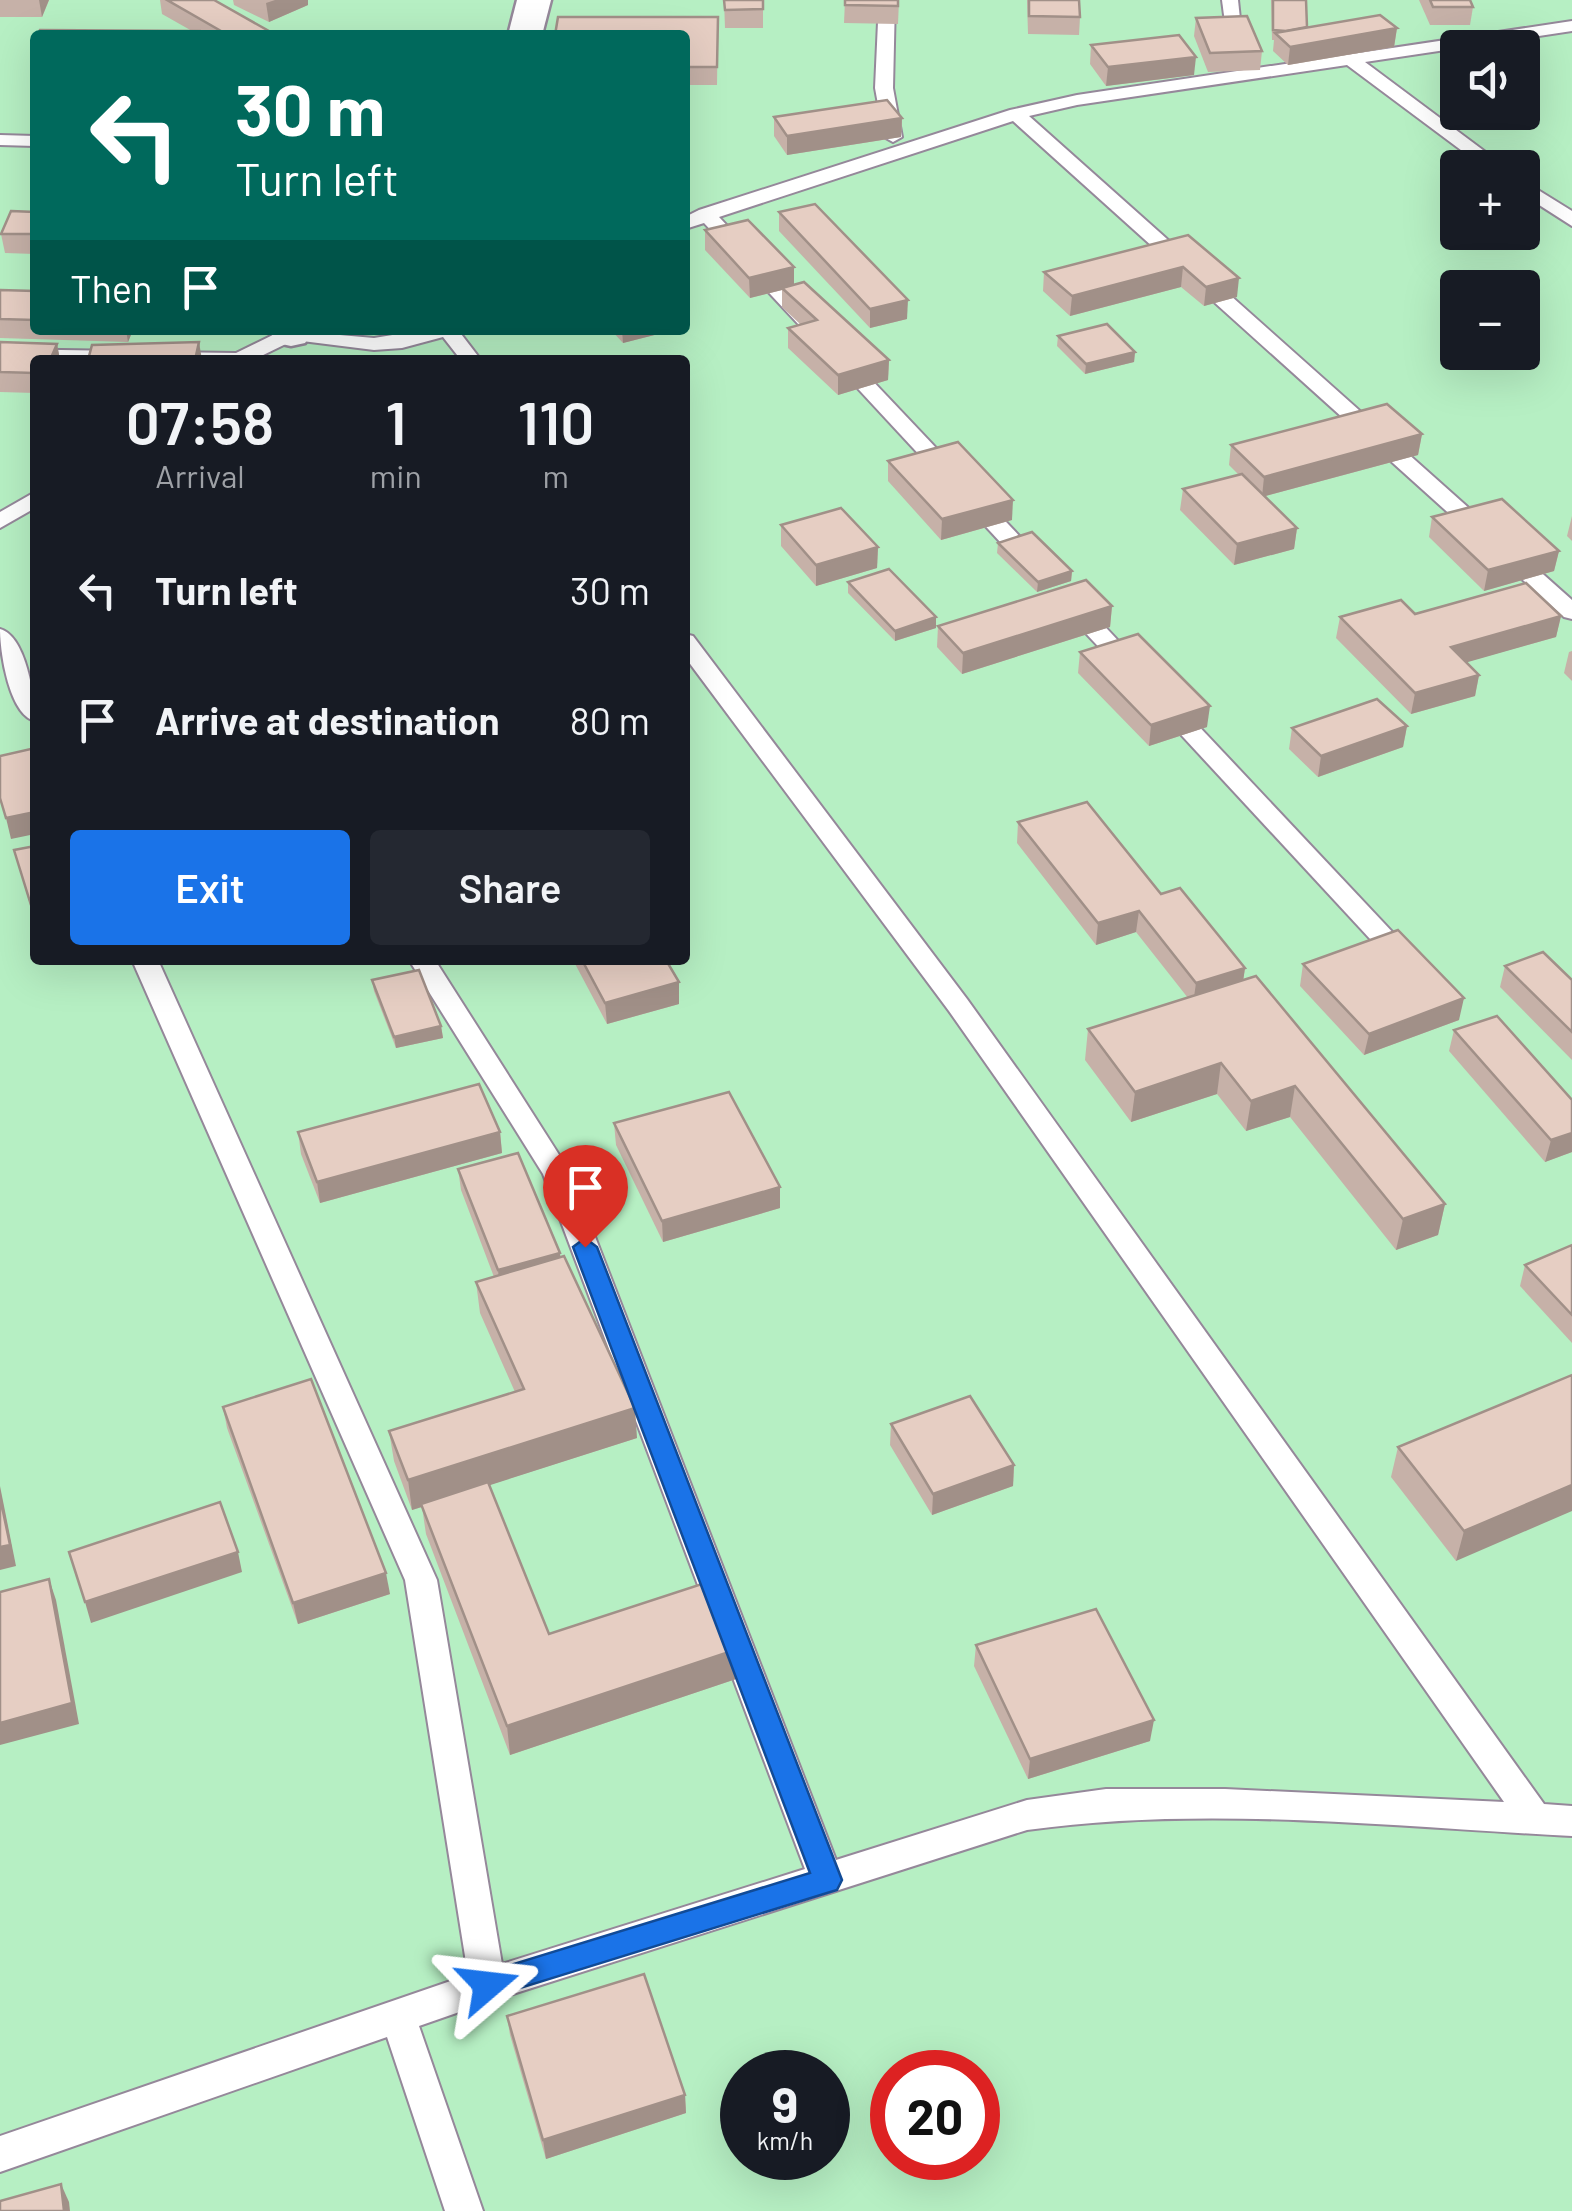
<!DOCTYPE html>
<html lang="en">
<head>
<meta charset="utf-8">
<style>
  :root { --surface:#171b24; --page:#242831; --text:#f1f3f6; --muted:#9ea1a6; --accent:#1a73e8 }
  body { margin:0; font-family:Barlow,sans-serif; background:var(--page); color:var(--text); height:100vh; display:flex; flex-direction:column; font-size:38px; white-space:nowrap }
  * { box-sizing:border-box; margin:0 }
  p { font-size:32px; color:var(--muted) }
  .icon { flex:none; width:55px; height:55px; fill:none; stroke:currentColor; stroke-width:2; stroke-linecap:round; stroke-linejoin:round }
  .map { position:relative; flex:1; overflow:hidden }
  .sheet { position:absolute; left:30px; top:355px; width:660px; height:610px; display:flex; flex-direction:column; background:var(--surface); border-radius:10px; box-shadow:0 10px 40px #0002 }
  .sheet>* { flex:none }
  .guide { position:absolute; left:30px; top:30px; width:660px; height:305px; border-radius:10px; box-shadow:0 10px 40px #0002; background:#00695c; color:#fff; overflow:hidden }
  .controls { position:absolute; left:1440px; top:30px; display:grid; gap:20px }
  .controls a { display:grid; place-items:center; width:100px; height:100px; border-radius:10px; background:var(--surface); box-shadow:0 10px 40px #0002; font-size:50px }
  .speed { position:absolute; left:720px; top:2050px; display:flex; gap:20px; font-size:50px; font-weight:700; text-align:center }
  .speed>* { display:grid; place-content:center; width:130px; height:130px; border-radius:50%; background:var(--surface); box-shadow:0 10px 40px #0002; line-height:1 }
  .speed small { font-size:25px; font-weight:400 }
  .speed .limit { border:15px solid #d22; background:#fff; color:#111 }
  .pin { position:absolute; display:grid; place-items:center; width:85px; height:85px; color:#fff; margin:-102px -42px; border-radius:50% 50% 50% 0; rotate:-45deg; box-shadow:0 0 10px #0007 }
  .pin .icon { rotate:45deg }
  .me { position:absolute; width:110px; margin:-55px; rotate:73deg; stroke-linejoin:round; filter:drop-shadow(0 0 8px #0008) }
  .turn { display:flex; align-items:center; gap:35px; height:210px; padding:0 40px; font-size:45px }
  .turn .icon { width:130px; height:130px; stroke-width:2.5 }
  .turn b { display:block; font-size:70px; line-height:85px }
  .then { display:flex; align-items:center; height:95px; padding:0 40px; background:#0003; gap:20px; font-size:38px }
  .eta { display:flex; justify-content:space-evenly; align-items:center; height:170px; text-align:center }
  .eta b { font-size:60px; font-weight:600; line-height:70px }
  .button { display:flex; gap:20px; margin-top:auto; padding:20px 40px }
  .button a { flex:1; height:115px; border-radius:10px; background:var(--accent); color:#fff; font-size:40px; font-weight:600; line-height:115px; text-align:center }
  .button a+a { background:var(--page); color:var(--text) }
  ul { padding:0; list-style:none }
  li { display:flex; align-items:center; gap:30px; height:130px; padding:0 40px }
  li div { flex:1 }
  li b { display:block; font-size:38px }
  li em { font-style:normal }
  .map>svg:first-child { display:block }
</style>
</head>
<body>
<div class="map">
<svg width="1572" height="2211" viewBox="0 0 1572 2211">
  <rect width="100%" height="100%" fill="#f9ebff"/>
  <!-- green -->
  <path fill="#b6efc3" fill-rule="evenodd" d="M0 0H1572V2211H0ZM35 35H685V330H35ZM1458 48H1522V112H1458ZM1458 168H1522V232H1458ZM1458 288H1522V352H1458ZM35 360H685V960H35ZM742 2072H828V2158H742ZM892 2072H978V2158H892Z"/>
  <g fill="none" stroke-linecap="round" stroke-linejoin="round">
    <!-- service casing -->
    <g stroke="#95889a" stroke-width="4">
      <g id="service">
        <path d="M879 0H895L893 88 902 137 893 142 884 137 875 88Z"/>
        <path d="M1222 0H1238L1244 57 1229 53Z"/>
        <path d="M1572 21V31L1365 62 1507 168H1485L1347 65 1077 105 1029 116 1572 600V619L1564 617 1013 121 719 217 814 318V326H800L704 223 685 229V217L699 210 1010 110 1077 95Z"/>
        <path d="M0 135 35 136V146L0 145Z"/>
        <path d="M1522 180 1572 211V226L1522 194Z"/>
        <path d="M283 330 374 338 423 330H458L481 360H461L443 337 402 348 374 350 294 340 253 360 156 358 166 352 236 353Z"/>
        <path d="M0 349 123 351 133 357 0 361Z"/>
        <path d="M843 355 850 357 1044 562 1047 567 1044 572H1028L836 365V357Z"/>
        <path d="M35 492V508L0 528V512Z"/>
        <path d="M1072 598 1080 600 1140 664 1144 669 1140 674H1124L1064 610 1061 605 1064 600Z"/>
        <path d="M0 629C26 636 35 698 35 721 9 715 0 652 0 629Z"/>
        <path d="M685 634 693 636 967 999 1544 1804 1572 1806V1836C1393 1827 1206 1805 1027 1830L488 2002 419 2026 483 2211H445L387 2037 0 2172V2136L468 1975 405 1580 132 960H158L437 1580 502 1964 805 1869 543 1174 409 960H435L570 1172 836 1860 1027 1800 1106 1789H1225L1504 1802 949 1011 685 657Z"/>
        <path d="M1168 700 1176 702 1414 955 1418 961 1414 967H1396L1160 712 1156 707 1160 702Z"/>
      </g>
    </g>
    <!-- minor casing -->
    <g stroke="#95889a" stroke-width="5">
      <g id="minor">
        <path d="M517 0H551L542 35H508Z"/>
        <path d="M274 330H314L305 343 291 346 277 343 271 334Z"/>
      </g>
    </g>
    <!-- service -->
    <use href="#service" fill="#fff" fill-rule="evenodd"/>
    <!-- minor -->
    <use href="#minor" fill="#fff" fill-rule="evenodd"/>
  </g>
  <!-- wall -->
  <g fill="#c6b1a8">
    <path d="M0 0H49L42 17H0Z"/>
    <path d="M160 0H214L276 35H37L192 31 162 14Z"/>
    <path d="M233 0H308V5L269 22 234 5Z"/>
    <path d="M724 0H763V28H725Z"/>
    <path d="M845 0H899L898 24 844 23Z"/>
    <path d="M1027 0H1079L1080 17 1079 35 1028 34Z"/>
    <path d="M1271 0H1306L1307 27 1397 28 1394 47 1288 65 1273 51 1274 40H1272Z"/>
    <path d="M1419 0H1470L1473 7 1470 25H1430Z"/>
    <path d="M558 17H718L717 85H685V35H555Z"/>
    <path d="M1196 18 1262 51 1260 70 1208 72 1194 36Z"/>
    <path d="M35 39V66L31 48Z"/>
    <path d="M1091 45 1194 75 1106 86 1090 64Z"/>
    <path d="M774 117 902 118 901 137 787 155 774 136Z"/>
    <path d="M35 212V254L5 253 1 234Z"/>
    <path d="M779 212 907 319 870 328 779 231Z"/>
    <path d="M705 230 794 284 889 360 888 380 838 395 788 348V328L800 324 782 307V290L750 298 705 250Z"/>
    <path d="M1188 235 1237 297 1204 306 1181 287 1070 316 1043 291 1044 272Z"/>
    <path d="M0 290 35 291V330H133L128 342 0 338Z"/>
    <path d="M611 330H674L623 343Z"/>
    <path d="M1058 336 1135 352 1134 362 1085 374 1057 346Z"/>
    <path d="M0 342 57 344 60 360H35V393L0 392Z"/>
    <path d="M1422 434 1418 455 1265 496 1297 528 1294 549 1234 565 1180 510 1183 489 1239 475 1229 465 1231 445Z"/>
    <path d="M888 461 1012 520 941 540 888 481Z"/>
    <path d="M1572 516V541L1567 536Z"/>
    <path d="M1432 517 1559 551 1554 571 1484 591 1429 537Z"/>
    <path d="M781 525 878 547 877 568 816 586 781 546Z"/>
    <path d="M998 543 1072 571 1071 581 1037 592 997 553Z"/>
    <path d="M848 582 936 617V628L895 641 848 593Z"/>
    <path d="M1112 606 1110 627 962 674 937 647 938 626Z"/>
    <path d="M1415 614 1561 616 1556 637 1466 662 1479 675 1475 696 1411 714 1336 638 1340 617Z"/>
    <path d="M1572 651V681L1564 673 1569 652Z"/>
    <path d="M1080 652 1207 727 1149 746 1078 673Z"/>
    <path d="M1407 726 1403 747 1318 777 1289 749 1292 728Z"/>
    <path d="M1018 822 1245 968 1243 980 1445 1204 1438 1235 1396 1250 1290 1117 1246 1131 1217 1094 1131 1122 1085 1060 1088 1029 1188 998 1136 932 1096 945 1017 843Z"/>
    <path d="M35 846V922L14 850Z"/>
    <path d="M573 960H666L679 982V1004L607 1024Z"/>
    <path d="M1303 964 1459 1020 1364 1055 1300 986Z"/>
    <path d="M1505 966 1572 980V1060L1500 987Z"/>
    <path d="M372 980 441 1026 443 1038 396 1048 374 991Z"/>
    <path d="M1454 1030 1572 1100V1152L1545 1162 1449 1051Z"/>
    <path d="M614 1123 780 1187V1208L663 1242 616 1145Z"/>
    <path d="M298 1132H500L502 1153 320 1203 301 1154Z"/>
    <path d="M458 1169 560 1257 637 1438 489 1485 549 1634 742 1677 510 1755 426 1534 422 1507 412 1510 394 1461 389 1431 515 1392 480 1313 476 1282 494 1277 461 1190Z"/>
    <path d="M1572 1245V1343L1520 1286 1525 1265Z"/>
    <path d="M1572 1375 1456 1561 1391 1477 1398 1447Z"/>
    <path d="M223 1407 390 1594 298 1624 227 1428Z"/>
    <path d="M891 1424 1014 1465 1013 1486 932 1515 890 1445Z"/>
    <path d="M976 1645 1150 1741 1028 1779 974 1666Z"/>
    <path d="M507 2016 685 2095 686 2113 546 2159 510 2035Z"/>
  </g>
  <!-- shaded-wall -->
  <g fill="#a19088">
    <path d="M39 0H49L42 17Z"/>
    <path d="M275 0H308V5L269 22 266 3Z"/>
    <path d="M1397 28 1394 47 1288 65 1290 47Z"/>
    <path d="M1196 57 1194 75 1106 86 1108 67Z"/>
    <path d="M902 118 901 137 787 155V136Z"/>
    <path d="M794 267V287L782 288V290L750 298 749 278Z"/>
    <path d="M1183 267 1181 287 1070 316 1072 296Z"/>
    <path d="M1239 278 1237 297 1204 306 1206 287Z"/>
    <path d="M908 300 907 319 870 328V309Z"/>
    <path d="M126 330H133L128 342Z"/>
    <path d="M622 330H674L623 343Z"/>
    <path d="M199 342 202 360H195Z"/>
    <path d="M57 344 60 360H50Z"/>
    <path d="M1135 352 1134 362 1085 374 1086 364Z"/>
    <path d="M889 360 888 380 838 395V375Z"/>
    <path d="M1422 434 1418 455 1262 497 1264 477Z"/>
    <path d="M1013 500 1012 520 941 540 942 519Z"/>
    <path d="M1297 528 1294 549 1234 565 1237 544Z"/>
    <path d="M878 547 877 568 816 586V565Z"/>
    <path d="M1559 551 1554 571 1484 591 1488 570Z"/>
    <path d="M1072 571 1071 581 1037 592 1038 582Z"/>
    <path d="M1112 606 1110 627 962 674 963 653Z"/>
    <path d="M1561 616 1556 637 1447 668 1451 647Z"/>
    <path d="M936 617V628L895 641V631Z"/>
    <path d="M1479 675 1475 696 1411 714 1415 693Z"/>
    <path d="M1210 706 1207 727 1149 746 1151 725Z"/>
    <path d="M1407 726 1403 747 1318 777 1321 756Z"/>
    <path d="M35 812V834L11 839 6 818Z"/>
    <path d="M1139 911 1136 932 1096 945 1098 923Z"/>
    <path d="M1245 968 1242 989 1193 1004 1196 983Z"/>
    <path d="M679 982V1004L607 1024 605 1003Z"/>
    <path d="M1464 998 1459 1020 1364 1055 1369 1034Z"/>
    <path d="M441 1026 443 1038 396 1048 394 1037Z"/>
    <path d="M1221 1063 1217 1094 1131 1122 1135 1092Z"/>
    <path d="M1295 1086 1290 1117 1246 1131 1251 1101Z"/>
    <path d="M500 1132 502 1153 320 1203 317 1182Z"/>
    <path d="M1572 1133V1152L1545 1162 1551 1140Z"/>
    <path d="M780 1187V1208L663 1242 662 1221Z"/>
    <path d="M1445 1204 1438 1235 1396 1250 1403 1219Z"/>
    <path d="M560 1253 562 1274 500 1291 498 1270Z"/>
    <path d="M635 1408 637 1438 412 1510 408 1480Z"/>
    <path d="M1014 1465 1013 1486 932 1515 933 1494Z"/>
    <path d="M1572 1485V1511L1456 1561 1464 1531Z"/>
    <path d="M0 1486 16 1566 0 1570Z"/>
    <path d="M238 1552 242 1572 91 1623 85 1602Z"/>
    <path d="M386 1573 390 1594 298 1624 293 1603Z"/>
    <path d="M49 1579 56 1600 79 1724 0 1745V1723Z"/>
    <path d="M741 1648 742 1677 510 1755 507 1726Z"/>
    <path d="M1154 1720 1150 1741 1028 1779 1030 1759Z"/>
    <path d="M685 2095 686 2113 546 2159 543 2140Z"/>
    <path d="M61 2184 69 2202 70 2211H64Z"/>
  </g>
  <!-- building -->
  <g fill="#e6cec3" stroke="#a19088" stroke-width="2.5">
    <path d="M167 0H214L276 35H228Z"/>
    <path d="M724 0H763V9L725 10Z"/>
    <path d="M845 0H898V6L845 5Z"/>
    <path d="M1029 0H1079L1080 17 1029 16Z"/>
    <path d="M1273 0H1306L1307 27 1286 31 1273 30Z"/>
    <path d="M1430 0H1470L1473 7H1433Z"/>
    <path d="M1380 15 1397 28 1290 47 1275 33Z"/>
    <path d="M1247 16 1262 51 1210 53 1196 18Z"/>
    <path d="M558 17H718L717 67H685V35H555Z"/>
    <path d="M40 30 199 31 197 35H37Z"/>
    <path d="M1179 35 1196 57 1108 67 1091 45Z"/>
    <path d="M887 100 902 118 787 136 774 117Z"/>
    <path d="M815 204 908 300 870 309 779 212Z"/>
    <path d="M11 211 35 212V234H1Z"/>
    <path d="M748 220 794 267 749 278 705 230Z"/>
    <path d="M1188 235 1239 278 1206 287 1183 267 1072 296 1044 272Z"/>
    <path d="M804 282 889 360 838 375 788 328 817 320 782 288Z"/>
    <path d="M0 290 35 291V320L0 319Z"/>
    <path d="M1107 324 1135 352 1086 364 1058 336Z"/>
    <path d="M0 342 57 344 50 360H35V373L0 372Z"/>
    <path d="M199 342 195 360H88L92 345Z"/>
    <path d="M1387 404 1422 434 1264 477 1231 445Z"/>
    <path d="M958 442 1013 500 942 519 888 461Z"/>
    <path d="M1242 474 1297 528 1237 544 1183 489Z"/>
    <path d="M1502 499 1559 551 1488 570 1432 517Z"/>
    <path d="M841 508 878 547 816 565 781 525Z"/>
    <path d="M1032 532 1072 571 1038 582 998 543Z"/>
    <path d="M889 569 936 617 895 631 848 582Z"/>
    <path d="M1086 580 1112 606 963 653 938 626Z"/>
    <path d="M1526 583 1561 616 1451 647 1479 675 1415 693 1340 617 1401 600 1415 614Z"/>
    <path d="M1138 634 1210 706 1151 725 1080 652Z"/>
    <path d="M1377 699 1407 726 1321 756 1292 728Z"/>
    <path d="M35 748V812L6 818 0 798V756Z"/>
    <path d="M1087 802 1161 894 1180 888 1245 968 1196 983 1139 911 1098 923 1018 822Z"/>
    <path d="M35 846V918L14 850Z"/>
    <path d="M1398 930 1464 998 1369 1034 1303 964Z"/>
    <path d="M1543 952 1572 980V1032L1505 966Z"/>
    <path d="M582 960H666L679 982 605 1003Z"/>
    <path d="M419 970 441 1026 394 1037 372 980Z"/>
    <path d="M1256 976 1445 1204 1403 1219 1295 1086 1251 1101 1221 1063 1135 1092 1088 1029Z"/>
    <path d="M1497 1016 1572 1100V1133L1551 1140 1454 1030Z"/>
    <path d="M479 1084 500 1132 317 1182 298 1132Z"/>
    <path d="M729 1092 780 1187 662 1221 614 1123Z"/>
    <path d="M518 1153 560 1253 498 1270 458 1169Z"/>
    <path d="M1572 1245V1315L1525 1265Z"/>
    <path d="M564 1256 635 1408 408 1480 389 1431 524 1389 476 1282Z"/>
    <path d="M1572 1375V1485L1464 1531 1398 1447Z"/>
    <path d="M311 1379 386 1573 293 1603 223 1407Z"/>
    <path d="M970 1396 1014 1465 933 1494 891 1424Z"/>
    <path d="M488 1482 549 1634 711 1581 741 1648 507 1726 421 1504Z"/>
    <path d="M0 1497 10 1545 0 1547Z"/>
    <path d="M220 1502 238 1552 85 1602 69 1552Z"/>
    <path d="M49 1579 72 1703 0 1723V1592Z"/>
    <path d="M1096 1609 1154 1720 1030 1759 976 1645Z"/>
    <path d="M644 1974 685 2095 543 2140 507 2016Z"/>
    <path d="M61 2184 64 2211H0V2201Z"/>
  </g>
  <!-- route -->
  <path fill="#1a73e8" stroke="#114b97" stroke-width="2.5" d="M585 1238 597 1247 842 1880 837 1890 827 1893 488 1998 478 1994 473 1985 478 1975 810 1873 573 1247Z"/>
</svg>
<div class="controls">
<a><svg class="icon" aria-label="sound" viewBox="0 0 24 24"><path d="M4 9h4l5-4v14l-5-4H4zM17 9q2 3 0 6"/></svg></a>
<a>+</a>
<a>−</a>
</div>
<div class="speed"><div>9<small>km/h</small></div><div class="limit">20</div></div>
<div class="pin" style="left:585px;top:1247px;background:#d93025"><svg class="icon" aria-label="arrive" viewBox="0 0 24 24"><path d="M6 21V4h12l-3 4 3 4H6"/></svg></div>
<svg class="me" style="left:488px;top:1985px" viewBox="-20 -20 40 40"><path d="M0-17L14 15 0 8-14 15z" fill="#1a73e8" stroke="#fff" stroke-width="4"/></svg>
<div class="guide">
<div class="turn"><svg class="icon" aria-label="left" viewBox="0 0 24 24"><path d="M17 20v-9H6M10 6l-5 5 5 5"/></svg><div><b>30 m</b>Turn left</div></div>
<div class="then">Then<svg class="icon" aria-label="arrive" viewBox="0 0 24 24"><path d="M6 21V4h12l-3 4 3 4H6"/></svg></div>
</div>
<section class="sheet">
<div class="eta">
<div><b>07:58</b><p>Arrival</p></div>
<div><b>1</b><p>min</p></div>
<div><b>110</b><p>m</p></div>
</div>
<ul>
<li><svg class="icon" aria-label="left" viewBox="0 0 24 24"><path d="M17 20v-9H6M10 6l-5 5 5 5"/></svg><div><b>Turn left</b></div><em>30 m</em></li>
<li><svg class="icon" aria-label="arrive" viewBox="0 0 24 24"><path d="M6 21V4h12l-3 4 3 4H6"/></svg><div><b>Arrive at destination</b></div><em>80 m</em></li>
</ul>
<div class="button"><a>Exit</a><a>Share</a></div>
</section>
</div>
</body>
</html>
